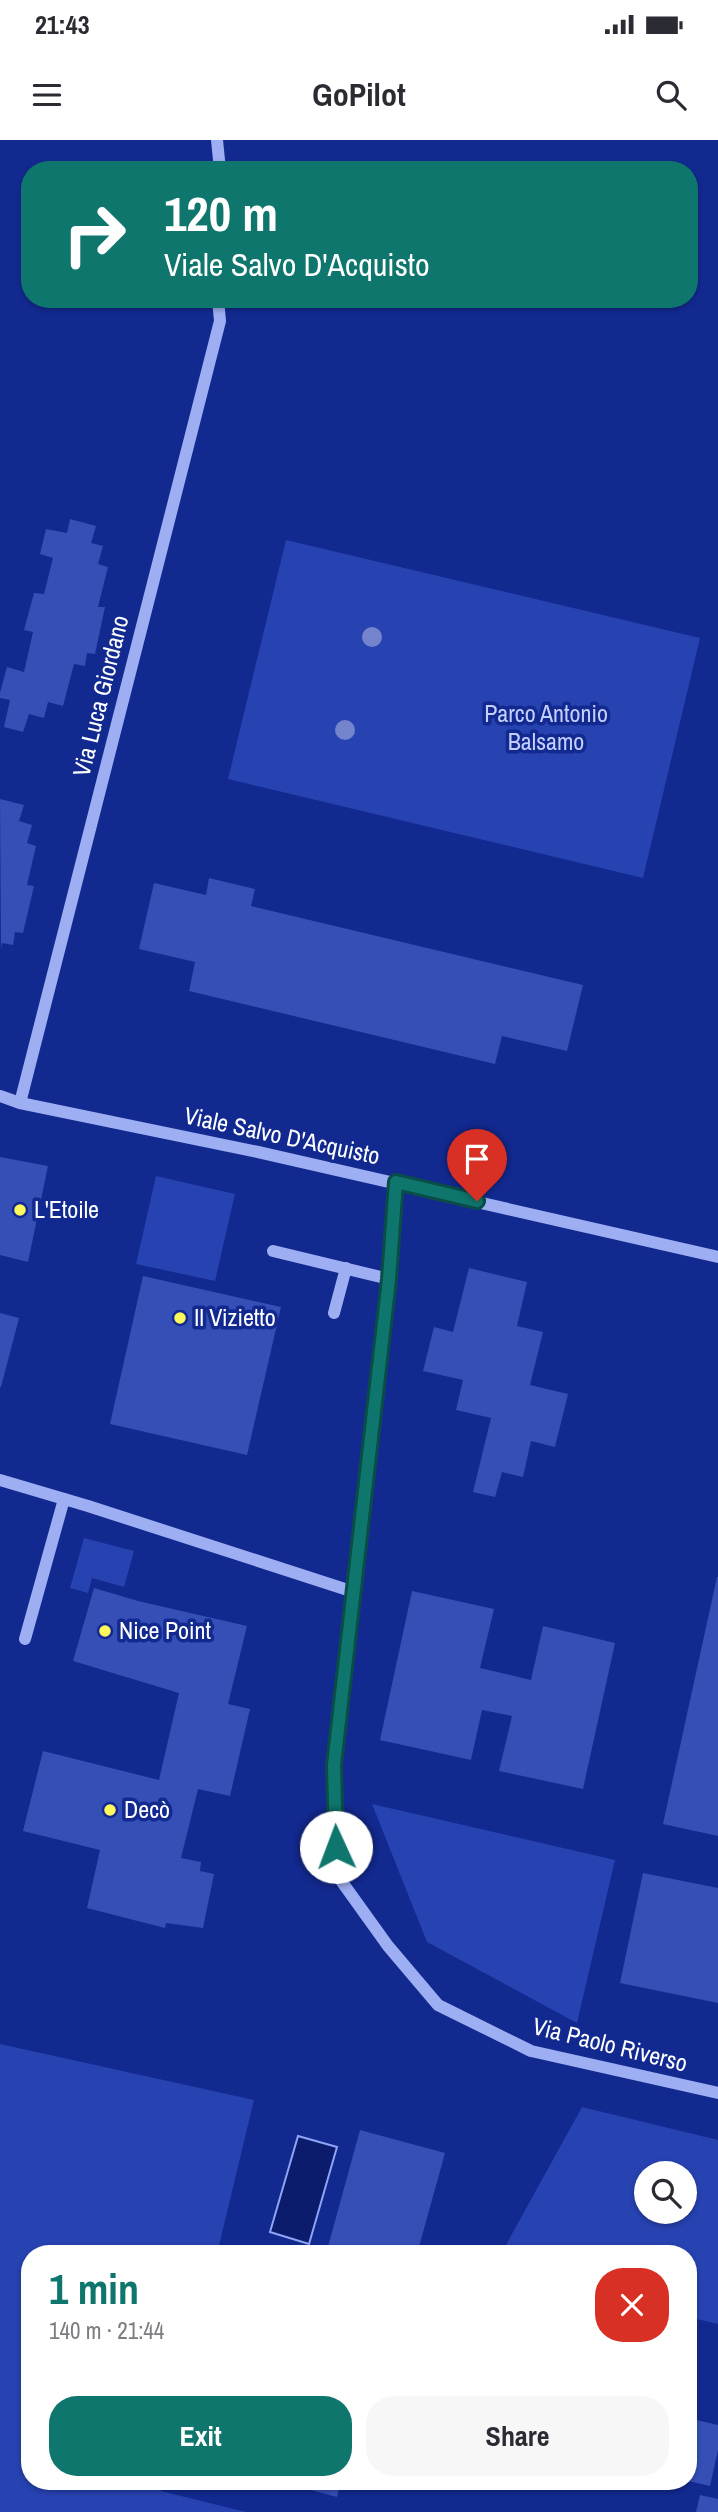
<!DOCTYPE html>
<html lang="en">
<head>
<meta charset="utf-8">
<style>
  :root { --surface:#fff; --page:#f7f7f7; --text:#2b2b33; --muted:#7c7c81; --accent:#0f766e }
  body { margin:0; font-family:"Archivo Narrow",sans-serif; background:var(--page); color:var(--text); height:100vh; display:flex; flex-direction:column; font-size:26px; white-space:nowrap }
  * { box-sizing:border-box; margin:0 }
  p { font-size:23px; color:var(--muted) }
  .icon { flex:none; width:38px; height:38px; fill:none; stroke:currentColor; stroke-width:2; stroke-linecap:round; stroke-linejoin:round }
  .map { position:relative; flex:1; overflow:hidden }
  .side { position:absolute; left:21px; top:2105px; width:676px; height:245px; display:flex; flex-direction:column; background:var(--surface); border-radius:28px; box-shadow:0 2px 5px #0004 }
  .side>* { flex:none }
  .banner { position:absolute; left:21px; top:21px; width:677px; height:147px; border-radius:28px; box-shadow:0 2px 5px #0004; background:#0f766e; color:#fff; overflow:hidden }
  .fabs { position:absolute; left:634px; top:2021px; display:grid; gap:14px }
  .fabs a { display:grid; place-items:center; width:63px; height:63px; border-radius:50%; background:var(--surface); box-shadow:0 2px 5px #0004; font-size:35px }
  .pin { position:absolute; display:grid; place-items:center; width:60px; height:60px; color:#fff; margin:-72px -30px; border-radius:50% 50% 50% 0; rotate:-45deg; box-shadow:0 0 7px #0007 }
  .pin .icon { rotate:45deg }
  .me { position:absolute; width:77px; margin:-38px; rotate:358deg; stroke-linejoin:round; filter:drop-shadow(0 0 5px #0008) }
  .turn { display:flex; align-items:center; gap:24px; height:147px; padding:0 28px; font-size:32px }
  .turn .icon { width:91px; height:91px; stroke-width:2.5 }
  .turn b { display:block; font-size:49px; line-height:60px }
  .round { display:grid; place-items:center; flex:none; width:74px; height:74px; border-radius:28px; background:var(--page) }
  .head { display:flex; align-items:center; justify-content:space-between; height:119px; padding:0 28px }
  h1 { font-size:42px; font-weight:700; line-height:52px; color:var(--accent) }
  .action { display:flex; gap:14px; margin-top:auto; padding:14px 28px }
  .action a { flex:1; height:80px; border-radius:28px; background:var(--accent); color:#fff; font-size:28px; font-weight:700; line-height:80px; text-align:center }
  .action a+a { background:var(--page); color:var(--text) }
  .status { display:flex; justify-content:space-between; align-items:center; height:49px; padding:0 35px; background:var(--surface); direction:ltr }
  .status svg { height:19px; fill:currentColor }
  header { display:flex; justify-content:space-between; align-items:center; height:91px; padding:0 28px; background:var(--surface); font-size:32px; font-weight:700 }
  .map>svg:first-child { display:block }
</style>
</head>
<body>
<div class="status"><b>21:43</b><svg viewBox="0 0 49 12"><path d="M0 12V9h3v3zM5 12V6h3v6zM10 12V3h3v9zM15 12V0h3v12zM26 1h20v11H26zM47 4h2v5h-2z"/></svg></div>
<header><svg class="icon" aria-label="menu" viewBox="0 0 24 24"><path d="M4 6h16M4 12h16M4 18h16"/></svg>GoPilot<svg class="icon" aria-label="search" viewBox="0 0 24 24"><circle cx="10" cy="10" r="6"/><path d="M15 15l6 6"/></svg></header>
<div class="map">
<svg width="718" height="2372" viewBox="0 0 718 2372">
  <rect width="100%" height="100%" fill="#122990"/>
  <!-- green -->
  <g fill="#2742b1" fill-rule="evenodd">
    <path d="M286 400 700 498 643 738 228 639Z"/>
    <path d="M156 1036 235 1054 215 1141 136 1124Z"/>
    <path d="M84 1398 134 1411 124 1447 92 1438 88 1453 70 1448Z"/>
    <path d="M372 1664 615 1720 577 1883 427 1802Z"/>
    <path d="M0 1904 254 1960 217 2114H30V2342H163L161 2351 246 2372H0Z"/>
    <path d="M582 1967 718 2000V2184L688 2177V2114H501ZM646 2034H684V2072H646Z"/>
  </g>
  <!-- water -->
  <path fill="#0b1c6c" stroke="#8ea4f5" stroke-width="2" d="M298 1996 337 2007 309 2104 270 2092Z"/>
  <!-- building -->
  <g fill="#354fb7">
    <path d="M70 379 96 386 91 403 103 406 98 424 108 427 98 467H105L95 514 87 513 85 526 74 524 63 566 48 562 44 578 29 574 23 592 4 587 10 560 0 558V553L7 527 24 532 33 492 24 490 34 453 44 454 53 418 40 414 46 389 67 393Z"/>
    <path d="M0 659 24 665 19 681 32 685 27 703 36 706 27 745 34 746 23 793 15 792 13 805 2 803 1 809Z"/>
    <path d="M209 738 255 749 251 766 583 845 567 911 502 896 495 924 189 851 195 822 139 809 154 743 206 755Z"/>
    <path d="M0 1017 48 1026 28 1122 0 1115Z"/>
    <path d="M469 1128 527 1142 517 1186 543 1192 530 1245 568 1254 555 1307 531 1301 523 1337 502 1332 495 1357 473 1352 491 1278 456 1270 463 1240 423 1231 434 1187 453 1192Z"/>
    <path d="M143 1136 281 1167 247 1315 110 1284Z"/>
    <path d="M0 1173 19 1178 1 1247H0Z"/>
    <path d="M717 1437H718V1696L663 1684Z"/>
    <path d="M94 1448 138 1461 247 1486 228 1564 250 1569 230 1656 198 1649 181 1718 201 1722 200 1731 214 1734 203 1788 166 1783 165 1788 87 1768 100 1710 23 1691 43 1611 159 1640 179 1553 73 1521Z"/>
    <path d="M412 1451 494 1469 480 1528 531 1540 543 1486 615 1503 583 1649 499 1631 512 1576 482 1570 471 1620 380 1600Z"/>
    <path d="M643 1733 718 1748V1863L620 1843Z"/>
    <path d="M360 1990 445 2013 417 2114H326Z"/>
    <path d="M688 2278 718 2285V2310L710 2346 688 2341Z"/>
    <path d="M281 2342H341L337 2357Z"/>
    <path d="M700 2355 718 2359V2372H696Z"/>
  </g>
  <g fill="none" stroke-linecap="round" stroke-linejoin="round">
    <!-- minor -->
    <g stroke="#9daef2" stroke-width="12">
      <path d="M217 0 220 30"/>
      <path d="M0 956 20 963 258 1012 718 1117"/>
      <path d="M20 963 220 181 218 159"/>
      <path d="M396 1043 389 1139 334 1625 337 1735 388 1806 438 1865 531 1911 718 1953"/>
      <path d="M273 1111 389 1139"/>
      <path d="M334 1173 346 1128"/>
      <path d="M0 1340 88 1366 354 1452"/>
      <path d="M25 1499 64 1359"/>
    </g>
  </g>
  <!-- trees -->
  <g fill="#7484cc">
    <circle cx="372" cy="497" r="10"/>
    <circle cx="345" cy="590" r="10"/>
  </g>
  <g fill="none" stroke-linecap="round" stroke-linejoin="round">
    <!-- route casing -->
    <g stroke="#0a4d48" stroke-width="18">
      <path id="route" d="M336 1707 334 1625 389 1139 396 1042 477 1061"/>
    </g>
    <!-- route -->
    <use href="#route" stroke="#0f766e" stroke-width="12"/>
  </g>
  <!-- markers -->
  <g fill="#fff95e" stroke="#122990" stroke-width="2.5">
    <circle cx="20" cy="1070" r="7"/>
    <circle cx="180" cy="1178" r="7"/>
    <circle cx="105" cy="1491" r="7"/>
    <circle cx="110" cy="1670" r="7"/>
  </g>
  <g text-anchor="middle" stroke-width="7" stroke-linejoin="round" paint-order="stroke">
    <!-- street labels -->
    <g font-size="24" fill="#fff" stroke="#122990">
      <text transform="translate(101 556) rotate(-76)" y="8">Via Luca Giordano</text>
      <text transform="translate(282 996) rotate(12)" y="8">Viale Salvo D'Acquisto</text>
      <text transform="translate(610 1905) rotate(14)" y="8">Via Paolo Riverso</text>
    </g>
    <!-- park labels -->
    <g font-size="24" fill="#c4cffd" stroke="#122990">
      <text x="546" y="582">Parco Antonio<tspan x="546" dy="28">Balsamo</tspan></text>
    </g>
    <!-- poi labels -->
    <g font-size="24" fill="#fff" stroke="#122990" text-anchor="start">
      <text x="34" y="1078">L'Etoile</text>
      <text x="194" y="1186">Il Vizietto</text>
      <text x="119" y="1499">Nice Point</text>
      <text x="124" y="1678">Decò</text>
    </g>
  </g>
</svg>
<div class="fabs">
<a><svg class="icon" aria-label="search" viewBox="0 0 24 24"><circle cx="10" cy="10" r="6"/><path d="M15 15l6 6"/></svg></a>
</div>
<div class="pin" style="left:477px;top:1061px;background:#d93025"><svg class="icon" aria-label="arrive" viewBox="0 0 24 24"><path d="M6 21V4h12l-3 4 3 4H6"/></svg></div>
<svg class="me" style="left:336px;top:1707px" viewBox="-20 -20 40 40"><circle r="19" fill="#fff"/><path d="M0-13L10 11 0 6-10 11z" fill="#0f766e"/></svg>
<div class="banner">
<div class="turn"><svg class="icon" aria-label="right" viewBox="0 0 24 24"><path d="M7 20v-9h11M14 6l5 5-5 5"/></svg><div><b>120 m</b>Viale Salvo D'Acquisto</div></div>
</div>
<section class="side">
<div class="head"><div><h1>1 min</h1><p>140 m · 21:44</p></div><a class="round" style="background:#d93025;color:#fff"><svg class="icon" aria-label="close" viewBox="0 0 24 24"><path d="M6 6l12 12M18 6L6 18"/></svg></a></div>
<div class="action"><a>Exit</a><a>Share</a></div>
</section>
</div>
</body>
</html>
